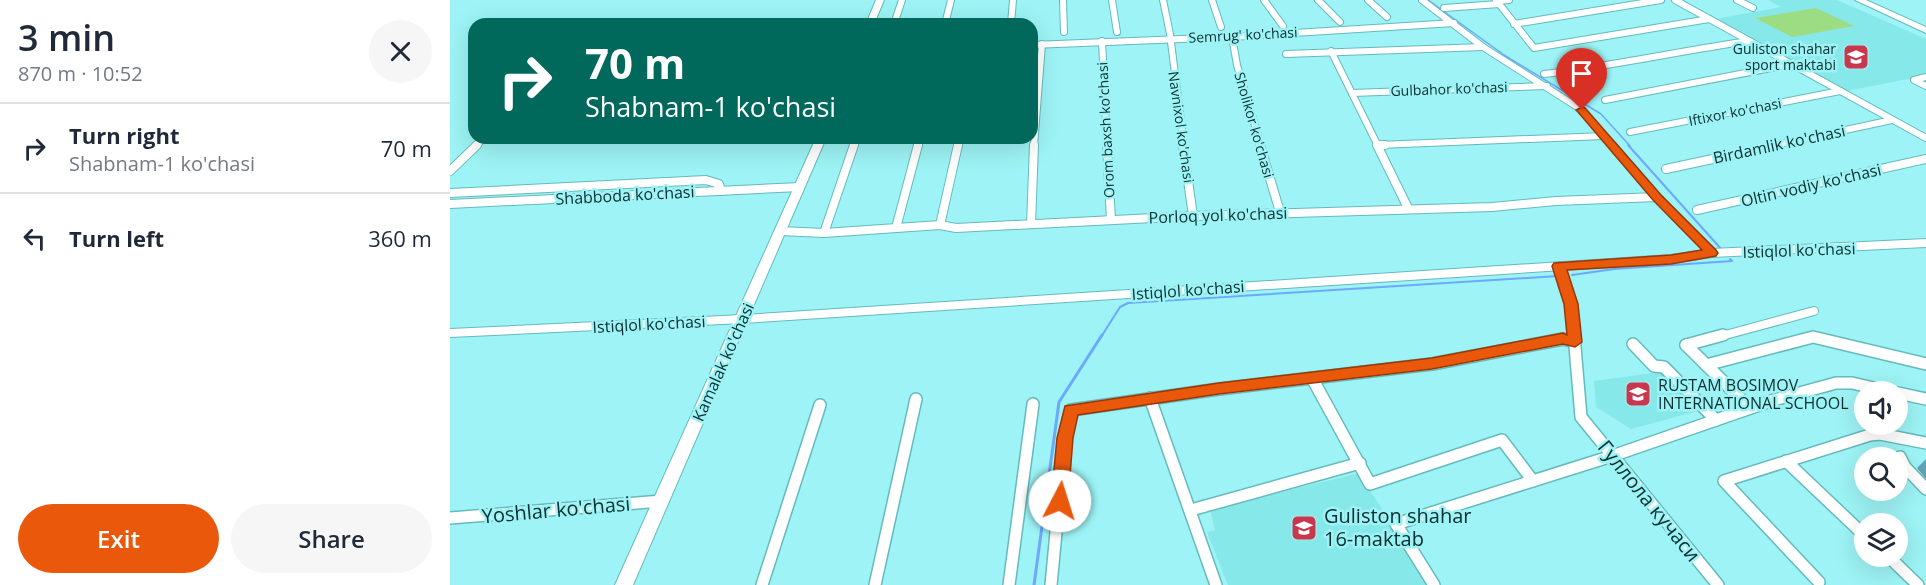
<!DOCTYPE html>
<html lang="en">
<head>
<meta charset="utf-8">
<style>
  :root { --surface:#fff; --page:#f6f6f7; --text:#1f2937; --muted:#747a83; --line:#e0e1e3; --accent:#ea580c }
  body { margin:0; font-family:"Open Sans",sans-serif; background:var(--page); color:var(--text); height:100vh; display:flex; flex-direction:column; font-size:22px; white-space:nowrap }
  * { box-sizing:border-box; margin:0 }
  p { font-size:20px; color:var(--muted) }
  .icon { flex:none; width:33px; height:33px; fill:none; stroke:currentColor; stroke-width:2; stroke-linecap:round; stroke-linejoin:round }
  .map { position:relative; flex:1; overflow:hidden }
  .details { display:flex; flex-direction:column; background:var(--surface); width:450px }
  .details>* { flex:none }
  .guide { position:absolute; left:18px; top:18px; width:570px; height:126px; border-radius:18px; box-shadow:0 6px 24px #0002; background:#00695c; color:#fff; overflow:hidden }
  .fabs { position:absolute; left:1404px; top:381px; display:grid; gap:12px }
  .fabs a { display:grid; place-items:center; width:54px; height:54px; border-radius:50%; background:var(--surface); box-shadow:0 6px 24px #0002; font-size:30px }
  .pin { position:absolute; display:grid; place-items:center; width:51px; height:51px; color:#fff; margin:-62px -26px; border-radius:50% 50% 50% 0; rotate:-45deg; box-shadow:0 0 6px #0007 }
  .pin .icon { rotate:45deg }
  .me { position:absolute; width:66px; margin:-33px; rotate:5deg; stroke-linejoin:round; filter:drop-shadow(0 0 4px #0008) }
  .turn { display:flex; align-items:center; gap:21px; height:126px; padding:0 18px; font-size:27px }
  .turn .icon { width:78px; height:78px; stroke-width:2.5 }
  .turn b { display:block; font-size:42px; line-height:51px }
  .round { display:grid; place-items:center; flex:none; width:63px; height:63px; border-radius:32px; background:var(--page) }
  .head { display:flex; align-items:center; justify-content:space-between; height:102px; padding:0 18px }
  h1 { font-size:36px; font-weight:600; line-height:45px }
  .button { display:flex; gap:12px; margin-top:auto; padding:12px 18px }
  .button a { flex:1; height:69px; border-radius:36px; background:var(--accent); color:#fff; font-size:24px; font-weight:600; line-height:69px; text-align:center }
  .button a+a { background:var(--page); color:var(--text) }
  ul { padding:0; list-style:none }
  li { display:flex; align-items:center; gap:18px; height:90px; padding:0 18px; border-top:2px solid var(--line) }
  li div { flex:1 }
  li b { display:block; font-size:22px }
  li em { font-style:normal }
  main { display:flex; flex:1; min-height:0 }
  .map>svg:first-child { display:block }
</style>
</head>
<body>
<main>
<section class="details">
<div class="head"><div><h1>3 min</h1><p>870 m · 10:52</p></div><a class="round"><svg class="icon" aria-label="close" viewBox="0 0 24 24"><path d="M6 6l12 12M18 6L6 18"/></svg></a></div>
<ul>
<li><svg class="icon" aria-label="right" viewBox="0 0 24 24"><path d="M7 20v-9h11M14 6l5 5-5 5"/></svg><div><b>Turn right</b><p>Shabnam-1 ko'chasi</p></div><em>70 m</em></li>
<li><svg class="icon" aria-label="left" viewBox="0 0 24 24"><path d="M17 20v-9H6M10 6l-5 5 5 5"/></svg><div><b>Turn left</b></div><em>360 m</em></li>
</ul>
<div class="button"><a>Exit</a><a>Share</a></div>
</section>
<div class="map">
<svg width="1476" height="585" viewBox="0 0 1476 585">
  <rect width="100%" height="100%" fill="#9df3f5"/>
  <!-- built -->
  <g fill="#87e8ea">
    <path d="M1318 0H1387L1476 39V89L1458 79 1397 91 1265 19 1331 7Z"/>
    <path d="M1210 372 1248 411 1181 429 1146 407 1144 381Z"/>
    <path d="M909 473 980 585H778L757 532 765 530 760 510Z"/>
  </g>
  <!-- green -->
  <path fill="#9cdc83" d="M1366 8 1404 26 1342 37 1305 18Z"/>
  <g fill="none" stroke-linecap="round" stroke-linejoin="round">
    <!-- stream-far2 -->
    <path stroke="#6ca9fe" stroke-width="1.5" d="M978 0 1054 55 1151 114 1180 146"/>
    <!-- stream-far1 -->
    <g stroke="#6ca9fe" stroke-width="2">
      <path d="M1178 145 1272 250"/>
      <path d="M1122 275 1164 269 1282 261 1280 259"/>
      <path d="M651 337 670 307 678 303 1108 276"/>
    </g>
    <!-- stream -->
    <path stroke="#6ca9fe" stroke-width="3" d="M584 585 609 402 652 335"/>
    <!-- minor-far2 casing -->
    <g stroke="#65babc" stroke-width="8">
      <g id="minor-far2">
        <path d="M613 0 614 32"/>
        <path d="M662 0 667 32"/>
        <path d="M713 0 720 34 734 146"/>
        <path d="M762 0 771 27"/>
        <path d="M814 0 833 26"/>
        <path d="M868 0 890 22"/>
        <path d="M918 0 937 17"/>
        <path d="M972 0 1033 47 1132 110 1163 146"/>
        <path d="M1046 0 1084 48 1259 19"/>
        <path d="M1225 0 1476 138"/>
        <path d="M1287 0 1303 8"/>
        <path d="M1047 1 1059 0"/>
        <path d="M994 8 1049 4"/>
        <path d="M444 24 452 0"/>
        <path d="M495 24 501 0"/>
        <path d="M561 24 563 0"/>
        <path d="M1064 24 1211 0"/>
        <path d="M782 37 787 65 811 146"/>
        <path d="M652 41 657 146"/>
        <path d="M582 45 782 37 1004 23"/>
        <path d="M881 51 928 146"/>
        <path d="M836 54 1033 47"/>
        <path d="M1094 74C1162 66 1230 51 1298 41"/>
        <path d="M1476 77 1464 80 1476 86"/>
        <path d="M902 93 1097 86"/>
        <path d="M1155 100 1342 64"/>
        <path d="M1180 132 1390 91"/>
        <path d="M928 145 1154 136"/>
        <path d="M26 146 34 138"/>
        <path d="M403 146 406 138"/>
        <path d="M468 146 470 138"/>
        <path d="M507 146 509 138"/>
        <path d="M584 146 592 44"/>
        <path d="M1321 146 1442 120"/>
      </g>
    </g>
    <!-- minor-far1 casing -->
    <g stroke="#65babc" stroke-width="10">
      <g id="minor-far1">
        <path d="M657 145 661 220"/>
        <path d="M733 145 743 216"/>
        <path d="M810 145 830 212"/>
        <path d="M927 145 958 208"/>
        <path d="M928 145H935"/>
        <path d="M1162 145 1207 197 1262 253"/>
        <path d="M1216 169 1328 145"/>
        <path d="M0 171 27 145"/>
        <path d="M0 193 256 180 269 184 271 191"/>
        <path d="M0 204 350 187"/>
        <path d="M1247 210 1476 159"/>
        <path d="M581 224 584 145"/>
        <path d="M490 225 508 145"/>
        <path d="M446 228 468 145"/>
        <path d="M330 231 374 233 490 225 506 228 743 216 1042 207 1106 201 1207 197"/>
        <path d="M374 233 404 145"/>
        <path d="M1109 266 1121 304 1124 337"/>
        <path d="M0 333 293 319 1221 259 1262 253 1476 243"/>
        <path d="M1268 337 1364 311"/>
      </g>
    </g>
    <!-- minor casing -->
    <g stroke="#65babc" stroke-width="14">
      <g id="minor">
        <path d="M1124 335 1131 417 1268 585"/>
        <path d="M1183 344 1204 366 1214 367 1266 420"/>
        <path d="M1236 345 1273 335"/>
        <path d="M1236 345 1300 408"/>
        <path d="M1256 365 1363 337 1476 364"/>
        <path d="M862 378 920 484 1052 440 1083 481"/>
        <path d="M1448 393 1476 399"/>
        <path d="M700 398 766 585"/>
        <path d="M1450 457 1455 467 1476 489"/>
        <path d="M1336 461 1414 535"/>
        <path d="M741 510 910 463"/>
        <path d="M0 518 212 501"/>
        <path d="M1438 556 1468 585"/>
        <path d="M1369 582 1274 481 1420 435 1430 434 1476 443"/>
        <path d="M312 585 370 405"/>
        <path d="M425 585 466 399"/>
        <path d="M559 585 583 404"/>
        <path d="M601 585 615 438 621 410 769 389 982 364 1113 339 1125 342"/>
        <path d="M984 585 946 524 1162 456 1324 400 1386 383H1402L1441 392"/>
      </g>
    </g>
    <!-- secondary casing -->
    <g stroke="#65babc" stroke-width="2">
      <g id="secondary">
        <path d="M426 0H434L424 24H416Z"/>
        <path d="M1405 0H1416L1476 27V33Z"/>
        <path d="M366 138H376L183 585H165Z"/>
      </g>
    </g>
    <!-- minor-far2 -->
    <use href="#minor-far2" stroke="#fff" stroke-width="6"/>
    <!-- minor-far1 -->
    <use href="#minor-far1" stroke="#fff" stroke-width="8"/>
    <!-- minor -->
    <use href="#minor" stroke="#fff" stroke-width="11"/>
    <!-- secondary -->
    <use href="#secondary" fill="#fff" fill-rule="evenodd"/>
  </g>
  <!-- wall -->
  <path fill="#60a3b5" d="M1476 459V479L1467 468Z"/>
  <!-- route -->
  <path fill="#ea580c" stroke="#983908" stroke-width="1.5" d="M1132 107 1135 108 1211 195 1266 250 1268 253 1266 256 1221 264 1117 270 1128 304 1132 342 1125 347 1113 344 982 369 769 394 628 415 623 438 618 501 616 507 610 509 603 507 601 501 607 438 615 406 769 383 982 358 1113 333 1117 335 1114 304 1102 266 1104 263 1221 255 1252 250 1203 200 1128 112 1126 110Z"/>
  <!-- icons -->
  <defs>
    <g id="school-square" transform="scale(1.35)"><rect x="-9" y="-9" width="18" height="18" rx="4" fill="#c8374c" stroke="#9df3f5"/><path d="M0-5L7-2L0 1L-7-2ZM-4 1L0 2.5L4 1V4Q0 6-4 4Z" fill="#fff"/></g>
  </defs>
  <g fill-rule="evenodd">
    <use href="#school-square" x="1406" y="57"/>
    <use href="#school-square" x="1188" y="394"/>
    <use href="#school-square" x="854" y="528"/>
  </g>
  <g text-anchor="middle" stroke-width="5" stroke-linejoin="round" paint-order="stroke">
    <!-- far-street labels -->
    <g font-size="14" fill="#092f30" stroke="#9df3f5">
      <text transform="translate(793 35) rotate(-3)" y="5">Semrug' ko'chasi</text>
      <text transform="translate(999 89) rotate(-2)" y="5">Gulbahor ko'chasi</text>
      <text transform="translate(1285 112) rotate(-11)" y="5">Iftixor ko'chasi</text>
      <text transform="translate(804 125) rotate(74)" y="5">Sholikor ko'chasi</text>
      <text transform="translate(731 127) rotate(82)" y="5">Navnixol ko'chasi</text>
      <text transform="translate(656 130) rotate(-93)" y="5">Orom baxsh ko'chasi</text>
    </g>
    <!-- far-poi labels -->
    <g font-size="14" fill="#092f30" stroke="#9df3f5" text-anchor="end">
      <text x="1386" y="54">Guliston shahar<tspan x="1386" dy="16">sport maktabi</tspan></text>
    </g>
    <!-- street labels -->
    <g font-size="16" fill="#092f30" stroke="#9df3f5">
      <text transform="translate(1329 144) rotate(-12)" y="6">Birdamlik ko'chasi</text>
      <text transform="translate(1361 185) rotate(-13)" y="6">Oltin vodiy ko'chasi</text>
      <text transform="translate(175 195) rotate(-3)" y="6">Shabboda ko'chasi</text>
      <text transform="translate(768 215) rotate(-2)" y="6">Porloq yol ko'chasi</text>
      <text transform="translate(1349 250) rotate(-2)" y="6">Istiqlol ko'chasi</text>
      <text transform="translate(738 290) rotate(-4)" y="6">Istiqlol ko'chasi</text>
      <text transform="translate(199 324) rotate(-3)" y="6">Istiqlol ko'chasi</text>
      <text transform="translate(273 362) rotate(-66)" y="6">Kamalak ko'chasi</text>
    </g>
    <!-- poi labels -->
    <g font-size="16" fill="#092f30" stroke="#9df3f5" text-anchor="start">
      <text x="1208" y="391">RUSTAM BOSIMOV<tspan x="1208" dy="18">INTERNATIONAL SCHOOL</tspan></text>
    </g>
    <!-- near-street labels -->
    <g font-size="20" fill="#092f30" stroke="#9df3f5">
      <text transform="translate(1199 501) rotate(51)" y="7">Гуллола кучаси</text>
      <text transform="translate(106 510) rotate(-5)" y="7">Yoshlar ko'chasi</text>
    </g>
    <!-- near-poi labels -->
    <g font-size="20" fill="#092f30" stroke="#9df3f5" text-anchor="start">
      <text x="874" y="523">Guliston shahar<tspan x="874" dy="23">16-maktab</tspan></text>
    </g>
  </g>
</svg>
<div class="fabs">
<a><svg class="icon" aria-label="sound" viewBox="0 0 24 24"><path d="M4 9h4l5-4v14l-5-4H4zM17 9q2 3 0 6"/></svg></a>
<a><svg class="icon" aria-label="search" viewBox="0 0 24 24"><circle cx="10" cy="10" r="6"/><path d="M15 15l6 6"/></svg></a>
<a><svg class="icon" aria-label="layers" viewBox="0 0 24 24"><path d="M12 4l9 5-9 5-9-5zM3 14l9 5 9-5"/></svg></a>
</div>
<div class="pin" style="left:1132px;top:110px;background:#d93025"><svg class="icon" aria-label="arrive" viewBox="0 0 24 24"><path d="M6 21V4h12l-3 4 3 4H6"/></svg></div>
<svg class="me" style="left:610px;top:501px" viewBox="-20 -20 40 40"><circle r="19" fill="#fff"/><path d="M0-13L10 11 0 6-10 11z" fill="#ea580c"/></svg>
<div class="guide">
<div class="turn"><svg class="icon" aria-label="right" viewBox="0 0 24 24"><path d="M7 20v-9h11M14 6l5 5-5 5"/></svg><div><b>70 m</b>Shabnam-1 ko'chasi</div></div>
</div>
</div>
</main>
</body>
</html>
